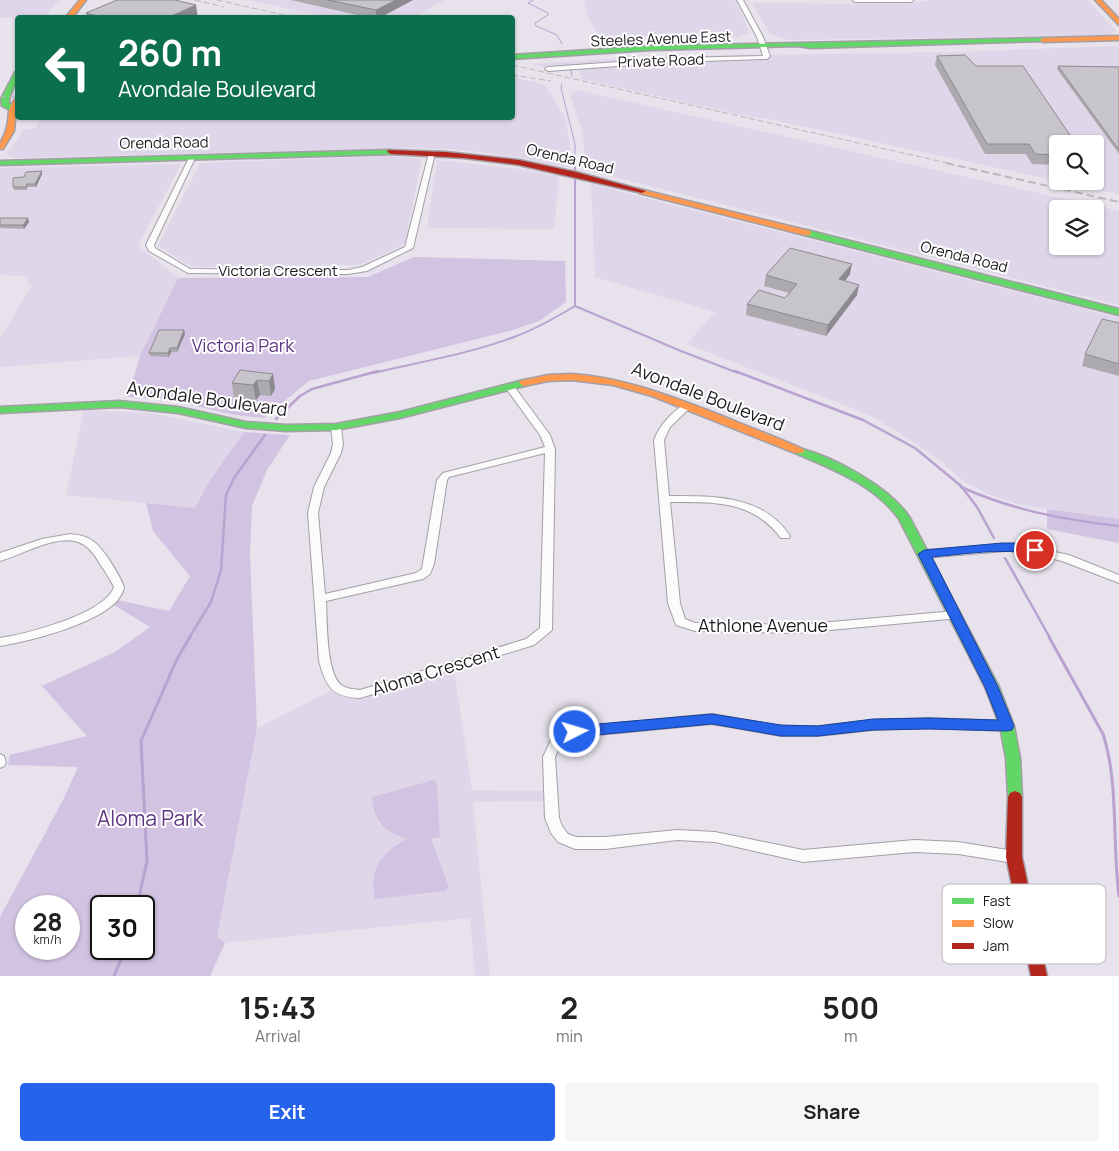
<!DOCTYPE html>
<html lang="en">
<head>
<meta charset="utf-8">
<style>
  :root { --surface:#fff; --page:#f6f6f6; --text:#222; --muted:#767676; --accent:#2563eb }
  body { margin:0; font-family:Manrope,sans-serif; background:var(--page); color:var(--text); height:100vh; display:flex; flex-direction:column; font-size:19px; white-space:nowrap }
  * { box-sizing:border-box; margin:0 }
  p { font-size:16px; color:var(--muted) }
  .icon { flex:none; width:28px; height:28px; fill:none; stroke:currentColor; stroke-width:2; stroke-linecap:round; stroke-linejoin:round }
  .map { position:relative; height:976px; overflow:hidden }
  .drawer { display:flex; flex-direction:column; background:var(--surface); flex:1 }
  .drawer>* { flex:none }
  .top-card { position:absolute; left:15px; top:15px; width:500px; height:105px; border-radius:5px; box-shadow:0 1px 4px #0004; background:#0b6e4f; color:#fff; overflow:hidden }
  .tools { position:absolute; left:1049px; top:135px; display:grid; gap:10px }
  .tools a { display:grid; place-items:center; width:55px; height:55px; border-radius:5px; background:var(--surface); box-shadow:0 1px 4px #0004; font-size:25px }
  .speed { position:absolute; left:15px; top:895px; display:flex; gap:10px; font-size:25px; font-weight:700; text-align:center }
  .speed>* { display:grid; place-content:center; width:65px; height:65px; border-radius:50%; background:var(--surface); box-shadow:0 1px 4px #0004; line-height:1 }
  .speed small { font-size:12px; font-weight:400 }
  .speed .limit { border:2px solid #111; border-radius:8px; background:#fff; color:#111 }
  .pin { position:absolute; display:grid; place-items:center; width:42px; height:42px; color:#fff; margin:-21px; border:2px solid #fff; border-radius:50%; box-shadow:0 1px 5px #0007 }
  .me { position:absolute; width:55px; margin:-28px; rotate:85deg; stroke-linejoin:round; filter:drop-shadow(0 0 4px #0008) }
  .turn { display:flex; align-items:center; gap:18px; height:105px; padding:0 20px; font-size:22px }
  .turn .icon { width:65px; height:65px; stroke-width:2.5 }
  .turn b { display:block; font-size:35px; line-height:42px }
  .eta { display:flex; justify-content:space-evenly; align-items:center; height:85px; text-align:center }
  .eta b { font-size:30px; font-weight:700; line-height:35px }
  .cta { display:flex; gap:10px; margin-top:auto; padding:10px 20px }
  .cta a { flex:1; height:58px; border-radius:5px; background:var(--accent); color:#fff; font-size:20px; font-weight:700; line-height:58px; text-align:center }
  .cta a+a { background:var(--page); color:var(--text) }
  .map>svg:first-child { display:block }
</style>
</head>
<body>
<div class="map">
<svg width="1119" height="976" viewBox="0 0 1119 976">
  <rect width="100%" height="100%" fill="#e7e2ec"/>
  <!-- built -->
  <g fill="#dfd7e9" fill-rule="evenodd">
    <path d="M0 0H59L44 17 0 18Z"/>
    <path d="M249 0H445L413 18 327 17Z"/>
    <path d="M584 0H734L742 14 749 33 738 37 599 36 587 15Z"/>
    <path d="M932 0H1088L1116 31 1108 35 787 40 770 34 752 3 906 4Z"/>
    <path d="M1113 46 1119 47V194L1058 181H1095V144H1058L1057 181 764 118 749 117 581 79 580 71 575 70 563 71 531 64 662 56 956 52Z"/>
    <path d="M513 77 543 84 551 93 565 119 570 143V168L523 158 465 150 415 148 16 158 6 154 18 139 22 130 35 128 41 118H512Z"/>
    <path d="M577 90 1119 211V305L586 170 583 134 570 95ZM1058 209H1095V246H1058Z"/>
    <path d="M392 156 422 158 405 244 360 265 193 267 188 265 158 246 200 163Z"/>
    <path d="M437 160 528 170 559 177 554 229 427 228Z"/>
    <path d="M181 164 138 246 178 278 140 356 0 367V338L32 285 27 284 29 281 28 278 23 276 0 275V168Z"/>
    <path d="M591 184 1119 318V519L1047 509 1015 503 987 494 965 482 933 455 872 416 687 344 715 312 595 277Z"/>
    <path d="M84 410 150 413 244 432 208 483 195 508 66 495Z"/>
    <path d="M454 670 472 790 543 791 544 801 473 802 490 976H475L470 918 225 943 217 937 257 728 330 691 347 697 363 696Z"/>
  </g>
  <!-- green -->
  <g fill="#d2c3e2" fill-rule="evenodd">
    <path d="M414 257 565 261 566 302 539 321 513 330 309 381 264 418 235 415 165 399 128 397 140 356 178 278 368 277Z"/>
    <path d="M244 432 290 435 267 470 252 506 250 554 257 728 217 937 225 943 210 976H0V917L63 800 78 767 8 765 10 755 87 736 42 686 115 652 150 627 114 605 117 600 169 611 190 576 153 531 146 503 195 508 208 483ZM26 906H69V949H26ZM101 906H144V949H101Z"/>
    <path d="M1047 509 1119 519V543L1047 529Z"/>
    <path d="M434 780 437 784 440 837 431 839 449 887 444 891 375 899C369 868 381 853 407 839 385 831 374 823 372 797Z"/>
  </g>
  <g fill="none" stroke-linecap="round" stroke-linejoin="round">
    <!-- stream-far3 -->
    <g stroke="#b9a2d0" stroke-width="1">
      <path d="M533 0 528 3 548 13V15L535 23 536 26 557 35 562 44"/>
      <path d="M571 69 572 76"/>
      <path d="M562 84 561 88 575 144V164"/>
    </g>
    <!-- stream-far2 -->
    <g stroke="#b9a2d0" stroke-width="2">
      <path d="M575 306 681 351 738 373"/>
      <path d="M373 373C420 362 468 354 514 337 536 329 555 318 575 306V163"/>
    </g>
    <!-- stream-far1 -->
    <g stroke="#b9a2d0" stroke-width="2.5">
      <path d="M735 371 863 420 915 448 961 486 977 507 994 538"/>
      <path d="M276 419 300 396 312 389 378 371"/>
      <path d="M961 487C1012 510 1064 520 1119 526"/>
      <path d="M1005 558 1050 638"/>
      <path d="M189 638 211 602 221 570 226 495 234 478 265 435"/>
    </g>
    <!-- stream -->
    <g stroke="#b9a2d0" stroke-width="3">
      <path d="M1049 637 1103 734C1119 783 1112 844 1119 896"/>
      <path d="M137 906 147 861 141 741 177 659 190 637"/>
      <path d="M114 976 125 949"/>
    </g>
    <!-- street casing -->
    <g stroke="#a39fa6" stroke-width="2">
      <g id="street">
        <path d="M737 0H743L763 37 770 56 767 59 674 62 548 71 545 69 548 67 674 58 763 56 757 37Z"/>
        <path d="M852 0H914L911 2H855Z"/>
        <path d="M432 151 435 153 413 248 367 271 348 274 188 273 149 251 146 245 189 158 192 156 195 158 154 245 155 248 190 269 348 270 362 267 405 247 429 153Z"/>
        <path d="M510 384 513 385 550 435 555 449 552 630 534 645 360 698C332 697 326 687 319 661L308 513 314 487 331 453 333 444 331 427 336 424 341 427 343 444 341 453 324 487 318 513 325 594 416 573 422 569 437 480 443 473 545 447 540 435 505 387ZM545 453 540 628 526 639 360 690C353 689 347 689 341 685 326 672 327 621 326 601L423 579 430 574 434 564 447 480 449 477Z"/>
        <path d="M687 403 692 406 670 427 664 440 669 496C714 496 763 495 790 536L789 538H781C752 500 714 502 670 502L680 603 685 619 695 623 797 625 955 611 959 612 961 615 959 618 797 633 695 631 676 625 668 603 654 440C660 424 671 414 684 404Z"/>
        <path d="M70 534C79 535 86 536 93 541 104 549 119 574 124 587 123 593 119 599 115 603 92 625 31 641 0 646V638C26 634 105 614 114 587 110 579 105 571 100 564 95 555 88 545 78 542 57 534 21 555 0 561V553L42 539Z"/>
        <path d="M1017 544 1069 555 1119 575V583L1062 561 1017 550 924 558 919 554 924 550Z"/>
        <path d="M712 714 781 726H818L873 720 929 718 1007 721 1011 723 1013 726 1011 729 1007 731 929 728 873 730 818 736H781L712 724 577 737 560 746 555 757 559 818 562 826 568 834 576 837H605L677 830 715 832 803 850 914 840 958 842 1014 851 1019 853 1021 857 1019 861 1014 863 958 854 914 852 803 862 715 842 677 840 605 849H575L558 842 551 833 545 818 543 757 551 740 575 727Z"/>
        <path d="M0 754 4 756 6 763 4 766 0 768Z"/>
      </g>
    </g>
    <!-- fast casing -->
    <g stroke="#a39fa6" stroke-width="3">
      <g id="fast">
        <path d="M1043 38 1045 39V41L811 48 798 46 651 50 512 59V55L651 46Z"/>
        <path d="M18 70C18 83 9 92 9 103L16 109 12 111 2 106 1 99 15 72Z"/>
        <path d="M391 150 395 152 394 154 0 165V161Z"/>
        <path d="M807 230 1119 309V315L804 235V231Z"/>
        <path d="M524 380 529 383 528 385 400 418 336 430 286 431 246 428 178 413 119 407 0 413V407L119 401 178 407 246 422 286 425 336 424 400 412Z"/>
        <path d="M799 448C834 457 890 487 910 518L999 687 1014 726 1020 758 1022 797 1020 801 1015 803 1010 801 1008 797 1006 758 1000 726 985 687 899 519C875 485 832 469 795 453L794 451Z"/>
      </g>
    </g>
    <!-- slow casing -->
    <g stroke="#a39fa6" stroke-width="3">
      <g id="slow">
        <path d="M80 0H86L72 18H65Z"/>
        <path d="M1095 0H1101L1119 19V25Z"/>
        <path d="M1119 36V40L1043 42 1040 40 1043 38Z"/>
        <path d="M15 99H18L16 109 14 131 3 149H0C0 139 4 139 6 130 11 116 5 113 15 99Z"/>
        <path d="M639 189 810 231 811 233 810 235H804L639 193Z"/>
        <path d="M571 374C619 377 662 393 707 410 739 423 771 435 803 449L804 451 803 453H795L652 396 613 385 571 380 548 381 524 386 519 383 520 381 548 375Z"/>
      </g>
    </g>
    <!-- jam casing -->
    <g stroke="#a39fa6" stroke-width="3">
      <g id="jam">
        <path d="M388 150 446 152 519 160 576 172 646 191 642 193 519 165 464 158 391 154 387 152Z"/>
        <path d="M1015 791 1020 793 1022 797V857L1047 976H1031L1006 857 1008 797 1010 793Z"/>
      </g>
    </g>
    <!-- street -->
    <use href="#street" fill="#fbfbfc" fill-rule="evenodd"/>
    <!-- fast -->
    <use href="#fast" fill="#63d668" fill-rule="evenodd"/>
    <!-- slow -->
    <use href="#slow" fill="#ff974d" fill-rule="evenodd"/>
    <!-- jam -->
    <use href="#jam" fill="#b3261e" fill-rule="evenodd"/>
    <!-- rail-far1 -->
    <g stroke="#bab9bc" stroke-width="1" stroke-dasharray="6 3" stroke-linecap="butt">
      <path d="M195 0 224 7"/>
      <path d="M217 0 297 18"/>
      <path d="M512 65 952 164"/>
      <path d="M512 75 551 81"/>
      <path d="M0 97 18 96"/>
    </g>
    <!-- rail -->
    <path stroke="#bab9bc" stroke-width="2" stroke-dasharray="8 4" stroke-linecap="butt" d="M946 163 1119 202"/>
  </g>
  <!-- wall -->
  <g fill="#aca9af">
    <path d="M291 0H413L379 18H370Z"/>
    <path d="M86 13 198 18H87Z"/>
    <path d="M937 56 1058 144V165L1032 164 1026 154H985L935 65Z"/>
    <path d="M1058 66 1119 67V154L1057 69Z"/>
    <path d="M42 174 36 187H28L27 190H14L13 187 24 177Z"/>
    <path d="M0 218H28L29 222 24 229 0 228Z"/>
    <path d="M850 274 845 281 857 295 826 336 746 315 747 304 785 298 789 293 764 286 766 275Z"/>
    <path d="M1119 323V376L1082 366 1085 354Z"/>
    <path d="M184 330 185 334 177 352H171L169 357 150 356 149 353Z"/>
    <path d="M273 374 275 389 271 396 260 395 256 400 234 398 232 383Z"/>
  </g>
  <!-- shaded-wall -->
  <g fill="#8c898f">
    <path d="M396 0H413L379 18H376V10Z"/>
    <path d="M196 5 198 18H167Z"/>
    <path d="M42 171V174L36 187 35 184Z"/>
    <path d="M28 218 29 222 24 229 23 225Z"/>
    <path d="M852 264 850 274 838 290 839 279Z"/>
    <path d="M859 285 857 295 826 336 828 325Z"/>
    <path d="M184 330 185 334 177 352V348Z"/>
    <path d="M170 348 171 352 169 357 168 353Z"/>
    <path d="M273 374 275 389 271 396 269 381Z"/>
    <path d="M257 380 260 395 256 400 253 385Z"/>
  </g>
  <!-- building -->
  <g fill="#c8c4cc" stroke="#8c898f">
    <path d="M117 0H175L196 5 167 18H104L86 13Z"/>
    <path d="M328 0H396L376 10Z"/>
    <path d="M965 55 976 66H1023L1076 144H1058V155L1035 154 1029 144H987L937 56Z"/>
    <path d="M1058 66 1119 67V150Z"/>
    <path d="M42 171 35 184H27L26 187H13V178L24 177 26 172Z"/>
    <path d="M0 218H28L23 225H0Z"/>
    <path d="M790 248 852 264 839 279 859 285 828 325 747 304 759 290 785 298 797 284 766 275Z"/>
    <path d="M1102 319 1119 323V364L1085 354Z"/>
    <path d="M159 330H184L177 348H170L168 353H149Z"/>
    <path d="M240 370 273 374 269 381 257 380 253 385 232 383Z"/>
  </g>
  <!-- route -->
  <path fill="#2563eb" stroke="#184099" d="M1002 543C1013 543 1033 542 1041 550L1035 554C1001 548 966 554 932 557L998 687 1014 726 1012 730 1007 731 929 729 873 730 818 736H781L712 724 575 737 570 736 568 732 570 728 575 726 712 714 781 725 818 726 873 719 929 718 998 720 985 687 918 554 924 550Z"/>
  <g text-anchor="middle" stroke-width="4" stroke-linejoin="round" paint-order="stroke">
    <!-- far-street labels -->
    <g font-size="15" fill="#1c191f" stroke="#fff">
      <text transform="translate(661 39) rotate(-2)" y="5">Steeles Avenue East</text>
      <text transform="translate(661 61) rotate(-2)" y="5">Private Road</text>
      <text transform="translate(164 143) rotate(-1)" y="5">Orenda Road</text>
      <text transform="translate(570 159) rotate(13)" y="5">Orenda Road</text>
      <text transform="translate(964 257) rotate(14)" y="5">Orenda Road</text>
      <text x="278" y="276">Victoria Crescent</text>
    </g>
    <!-- park labels -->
    <g font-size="18" fill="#5e3681" stroke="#fff">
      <text x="243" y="352">Victoria Park</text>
    </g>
    <!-- street labels -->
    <g font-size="18" fill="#1c191f" stroke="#fff">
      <text transform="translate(708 397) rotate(21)" y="6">Avondale Boulevard</text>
      <text transform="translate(207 399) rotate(8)" y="6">Avondale Boulevard</text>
      <text x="763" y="632">Athlone Avenue</text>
      <text transform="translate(436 671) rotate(-17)" y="6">Aloma Crescent</text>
    </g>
    <!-- near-park labels -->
    <g font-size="21" fill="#5e3681" stroke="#fff">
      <text x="150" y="826">Aloma Park</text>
    </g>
  </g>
  <!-- legend -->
  <rect x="942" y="884" width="164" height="80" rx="8" fill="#fff" stroke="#bbbabc" stroke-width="1"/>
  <rect x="952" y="898" width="22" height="6" fill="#63d668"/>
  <rect x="952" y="920" width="22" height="7" fill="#ff974d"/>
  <rect x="952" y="943" width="22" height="6" fill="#b3261e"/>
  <g font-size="14" fill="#1c191f">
    <text x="983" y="906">Fast</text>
    <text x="983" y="928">Slow</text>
    <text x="983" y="951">Jam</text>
  </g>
</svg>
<div class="tools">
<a><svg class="icon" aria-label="search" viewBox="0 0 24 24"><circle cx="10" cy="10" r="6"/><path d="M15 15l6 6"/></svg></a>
<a><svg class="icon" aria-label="layers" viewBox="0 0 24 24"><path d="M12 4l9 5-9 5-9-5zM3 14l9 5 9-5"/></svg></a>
</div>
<div class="speed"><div>28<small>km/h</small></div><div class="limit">30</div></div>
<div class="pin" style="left:1035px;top:550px;background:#d93025"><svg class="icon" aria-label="arrive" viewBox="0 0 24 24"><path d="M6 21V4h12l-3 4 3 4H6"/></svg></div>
<svg class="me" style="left:575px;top:732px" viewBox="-20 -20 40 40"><circle r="17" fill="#2563eb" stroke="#fff" stroke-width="3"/><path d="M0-11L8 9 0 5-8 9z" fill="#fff"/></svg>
<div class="top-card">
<div class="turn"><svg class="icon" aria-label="left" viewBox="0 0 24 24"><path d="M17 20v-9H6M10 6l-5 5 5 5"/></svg><div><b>260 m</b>Avondale Boulevard</div></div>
</div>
</div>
<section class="drawer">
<div class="eta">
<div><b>15:43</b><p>Arrival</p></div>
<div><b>2</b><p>min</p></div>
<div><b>500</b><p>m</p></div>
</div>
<div class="cta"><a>Exit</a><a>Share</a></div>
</section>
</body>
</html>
